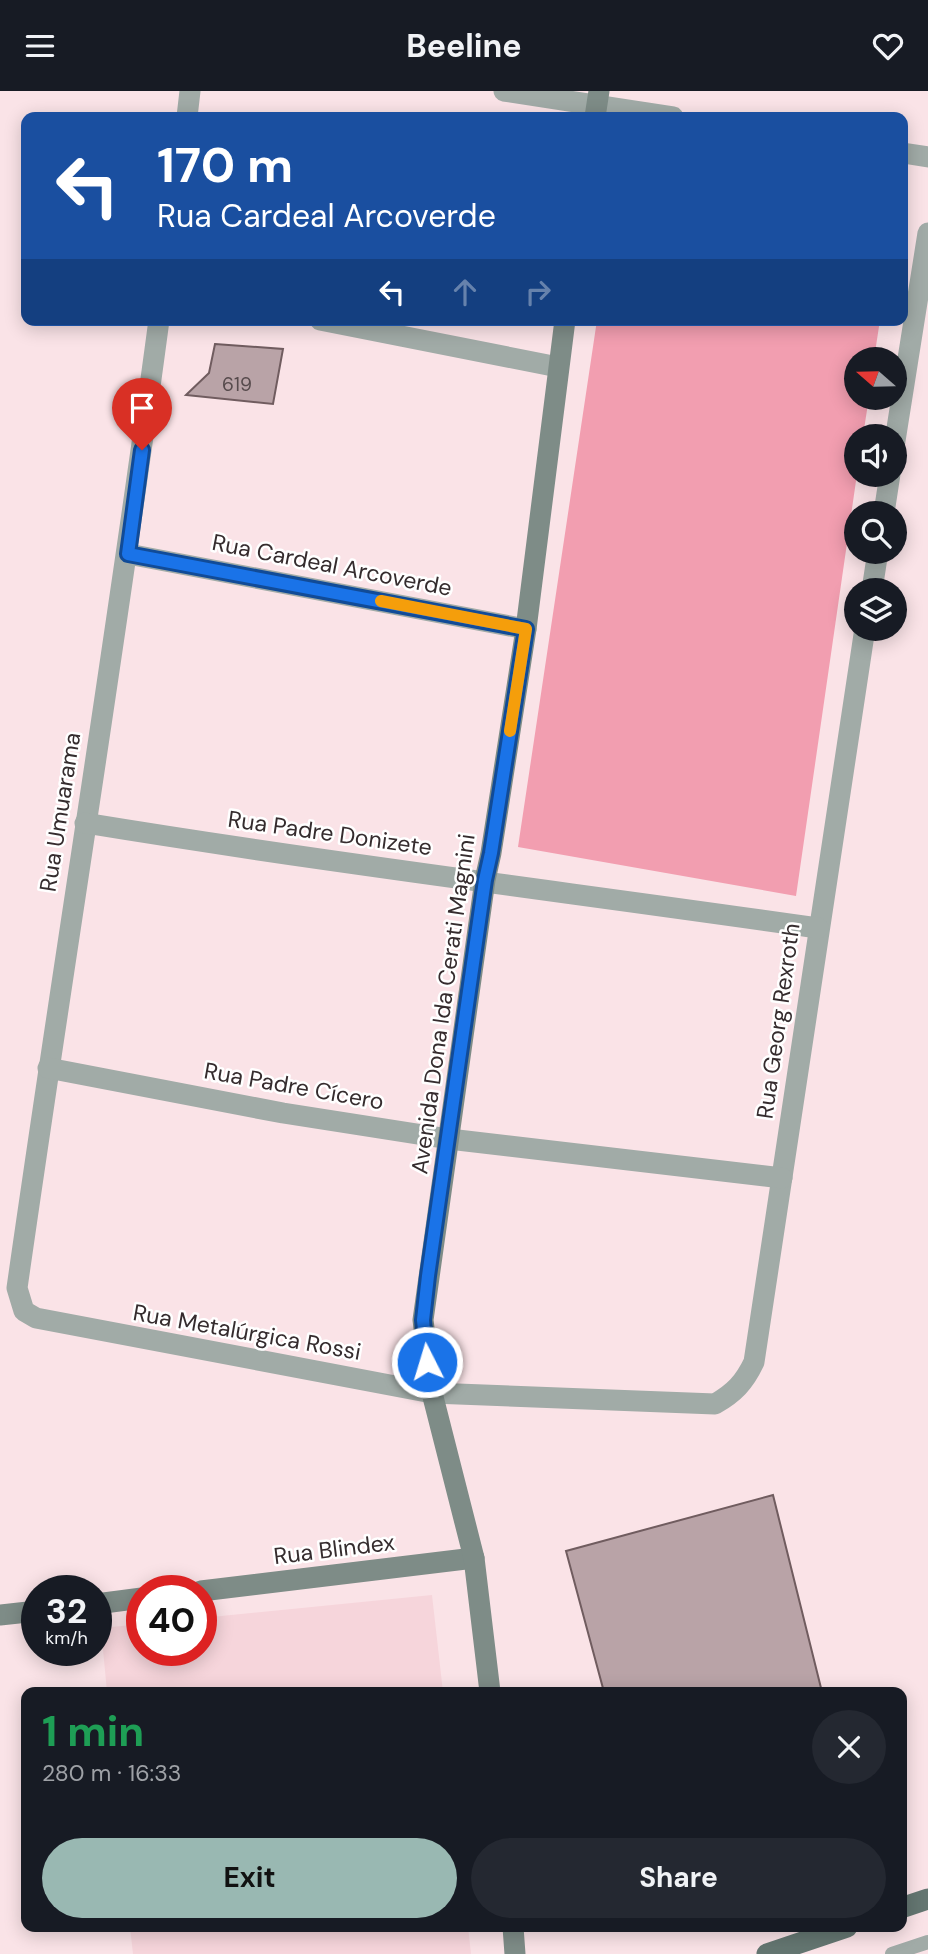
<!DOCTYPE html>
<html lang="en">
<head>
<meta charset="utf-8">
<style>
  :root { --surface:#171b24; --page:#242831; --text:#f1f3f6; --muted:#9ea1a6; --accent:#99b8b2 }
  body { margin:0; font-family:"DM Sans",sans-serif; background:var(--page); color:var(--text); height:100vh; display:flex; flex-direction:column; font-size:26px; white-space:nowrap }
  * { box-sizing:border-box; margin:0 }
  p { font-size:23px; color:var(--muted) }
  .icon { flex:none; width:38px; height:38px; fill:none; stroke:currentColor; stroke-width:2; stroke-linecap:round; stroke-linejoin:round }
  .map { position:relative; flex:1; overflow:hidden }
  .details { position:absolute; left:21px; top:1596px; width:886px; height:245px; display:flex; flex-direction:column; background:var(--surface); border-radius:14px; box-shadow:0 4px 18px #0003 }
  .details>* { flex:none }
  .hud { position:absolute; left:21px; top:21px; width:887px; height:214px; border-radius:14px; box-shadow:0 4px 18px #0003; background:#1a4fa0; color:#fff; overflow:hidden }
  .needle { width:46px; rotate:290deg }
  .buttons { position:absolute; left:844px; top:256px; display:grid; gap:14px }
  .buttons a { display:grid; place-items:center; width:63px; height:63px; border-radius:50%; background:var(--surface); box-shadow:0 4px 18px #0003; font-size:35px }
  .speed { position:absolute; left:21px; top:1484px; display:flex; gap:14px; font-size:35px; font-weight:700; text-align:center }
  .speed>* { display:grid; place-content:center; width:91px; height:91px; border-radius:50%; background:var(--surface); box-shadow:0 4px 18px #0003; line-height:1 }
  .speed small { font-size:18px; font-weight:400 }
  .speed .limit { border:10px solid #d22; background:#fff; color:#111 }
  .pin { position:absolute; display:grid; place-items:center; width:60px; height:60px; color:#fff; margin:-72px -30px; border-radius:50% 50% 50% 0; rotate:-45deg; box-shadow:0 0 7px #0007 }
  .pin .icon { rotate:45deg }
  .me { position:absolute; width:77px; margin:-38px; rotate:355deg; stroke-linejoin:round; filter:drop-shadow(0 0 5px #0008) }
  .turn { display:flex; align-items:center; gap:24px; height:147px; padding:0 21px; font-size:32px }
  .turn .icon { width:91px; height:91px; stroke-width:2.5 }
  .turn b { display:block; font-size:49px; line-height:60px }
  .lanes { display:flex; align-items:center; height:66px; padding:0 21px; background:#0003; justify-content:center; gap:35px; direction:ltr }
  .lanes .off { opacity:.35 }
  .round { display:grid; place-items:center; flex:none; width:74px; height:74px; border-radius:37px; background:var(--page) }
  .head { display:flex; align-items:center; justify-content:space-between; height:119px; padding:0 21px }
  h1 { font-size:42px; font-weight:700; line-height:52px; color:#1e9e55 }
  .primary-button { display:flex; gap:14px; margin-top:auto; padding:14px 21px }
  .primary-button a { flex:1; height:80px; border-radius:42px; background:var(--accent); color:#111; font-size:28px; font-weight:700; line-height:80px; text-align:center }
  .primary-button a+a { background:var(--page); color:var(--text) }
  header { display:flex; justify-content:space-between; align-items:center; height:91px; padding:0 21px; background:var(--surface); font-size:32px; font-weight:700 }
  .map>svg:first-child { display:block }
</style>
</head>
<body>
<header><svg class="icon" aria-label="menu" viewBox="0 0 24 24"><path d="M4 6h16M4 12h16M4 18h16"/></svg>Beeline<svg class="icon" aria-label="heart" viewBox="0 0 24 24"><path d="M12 20l-8-8c-3-5 5-10 8-4 3-6 11-1 8 4z"/></svg></header>
<div class="map">
<svg width="928" height="1863" viewBox="0 0 928 1863">
  <rect width="100%" height="100%" fill="#fae3e7"/>
  <!-- built -->
  <g fill="#f6d5db">
    <path d="M432 1504 443 1601H107L101 1537 142 1533V1559H201V1527Z"/>
    <path d="M130 1836H468L471 1863H133Z"/>
  </g>
  <!-- green -->
  <path fill="#f29eb0" d="M597 229H880L874 268H856V306H869L863 345H856L857 383 796 805 518 756Z"/>
  <!-- building -->
  <g fill="#b9a3a7" stroke="#705c5f" stroke-width="2">
    <path d="M215 253 283 258 273 313 186 304 209 282Z"/>
    <path d="M773 1404 822 1601H604L566 1460Z"/>
  </g>
  <g fill="none" stroke-linecap="round" stroke-linejoin="round">
    <!-- lane -->
    <path stroke="#a1aba7" stroke-width="14" d="M892 1863 928 1851"/>
    <!-- street -->
    <g stroke="#a1aba7" stroke-width="21">
      <path d="M504 0 673 26"/>
      <path d="M187 26 190 0"/>
      <path d="M903 62 928 66"/>
      <path d="M159 229C116 552 63 874 17 1197L24 1220 36 1227 432 1302 715 1313C734 1302 744 1292 754 1271L865 537"/>
      <path d="M320 229 558 276"/>
      <path d="M894 356 928 142"/>
      <path d="M884 422 890 383"/>
      <path d="M128 463 526 538"/>
      <path d="M872 499 878 460"/>
      <path d="M85 732C329 772 574 802 818 837"/>
      <path d="M48 977 283 1022 449 1048 782 1087"/>
    </g>
    <!-- secondary -->
    <g stroke="#7e8c87" stroke-width="21">
      <path d="M595 26 599 0"/>
      <path d="M201 1500 474 1467"/>
      <path d="M96 1513 142 1507"/>
      <path d="M0 1524 37 1520"/>
      <path d="M490 1601 474 1467 432 1302 423 1229 485 789 491 762 526 538 565 229"/>
      <path d="M513 1836 515 1863"/>
    </g>
    <!-- primary -->
    <g stroke="#647671" stroke-width="21">
      <path d="M901 1817 928 1808"/>
      <path d="M767 1863 847 1836"/>
    </g>
  </g>
  <g fill="none" stroke-linecap="round" stroke-linejoin="round">
    <!-- route casing -->
    <g stroke="#114b97" stroke-width="18">
      <path id="route" d="M142 359 128 463 526 538 491 762 485 789 428 1185 423 1229 427 1271"/>
    </g>
    <!-- route -->
    <use href="#route" stroke="#1a73e8" stroke-width="12"/>
    <!-- slow -->
    <path stroke="#f59e0b" stroke-width="12" d="M381 510 526 538 510 640"/>
  </g>
  <g text-anchor="middle" stroke-width="5" stroke-linejoin="round" paint-order="stroke">
    <!-- number labels -->
    <g font-size="19" fill="#564a4c">
      <text x="237" y="300">619</text>
    </g>
    <!-- street labels -->
    <g font-size="23" fill="#352c2e" stroke="#fff">
      <text transform="translate(332 474) rotate(11)" y="8">Rua Cardeal Arcoverde</text>
      <text transform="translate(60 721) rotate(-81)" y="8">Rua Umuarama</text>
      <text transform="translate(330 742) rotate(8)" y="8">Rua Padre Donizete</text>
      <text transform="translate(443 913) rotate(-82)" y="8">Avenida Dona Ida Cerati Magnini</text>
      <text transform="translate(778 930) rotate(-82)" y="8">Rua Georg Rexroth</text>
      <text transform="translate(294 995) rotate(10)" y="8">Rua Padre Cícero</text>
      <text transform="translate(247 1241) rotate(10)" y="8">Rua Metalúrgica Rossi</text>
      <text transform="translate(334 1458) rotate(-7)" y="8">Rua Blindex</text>
    </g>
  </g>
</svg>
<div class="buttons">
<a><svg class="needle" viewBox="-14 -14 28 28"><path d="M0-13l5 13h-10z" fill="#e53935"/><path d="M0 13l5-13h-10z" fill="#9ea1a6"/></svg></a>
<a><svg class="icon" aria-label="sound" viewBox="0 0 24 24"><path d="M4 9h4l5-4v14l-5-4H4zM17 9q2 3 0 6"/></svg></a>
<a><svg class="icon" aria-label="search" viewBox="0 0 24 24"><circle cx="10" cy="10" r="6"/><path d="M15 15l6 6"/></svg></a>
<a><svg class="icon" aria-label="layers" viewBox="0 0 24 24"><path d="M12 4l9 5-9 5-9-5zM3 14l9 5 9-5"/></svg></a>
</div>
<div class="speed"><div>32<small>km/h</small></div><div class="limit">40</div></div>
<div class="pin" style="left:142px;top:359px;background:#d93025"><svg class="icon" aria-label="arrive" viewBox="0 0 24 24"><path d="M6 21V4h12l-3 4 3 4H6"/></svg></div>
<svg class="me" style="left:427px;top:1271px" viewBox="-20 -20 40 40"><circle r="17" fill="#1a73e8" stroke="#fff" stroke-width="3"/><path d="M0-11L8 9 0 5-8 9z" fill="#fff"/></svg>
<div class="hud">
<div class="turn"><svg class="icon" aria-label="left" viewBox="0 0 24 24"><path d="M17 20v-9H6M10 6l-5 5 5 5"/></svg><div><b>170 m</b>Rua Cardeal Arcoverde</div></div>
<div class="lanes"><svg class="icon" aria-label="left" viewBox="0 0 24 24"><path d="M17 20v-9H6M10 6l-5 5 5 5"/></svg><svg class="icon off" aria-label="ahead" viewBox="0 0 24 24"><path d="M12 20V5M6 11l6-6 6 6"/></svg><svg class="icon off" aria-label="right" viewBox="0 0 24 24"><path d="M7 20v-9h11M14 6l5 5-5 5"/></svg></div>
</div>
<section class="details">
<div class="head"><div><h1>1 min</h1><p>280 m · 16:33</p></div><a class="round"><svg class="icon" aria-label="close" viewBox="0 0 24 24"><path d="M6 6l12 12M18 6L6 18"/></svg></a></div>
<div class="primary-button"><a>Exit</a><a>Share</a></div>
</section>
</div>
</body>
</html>
